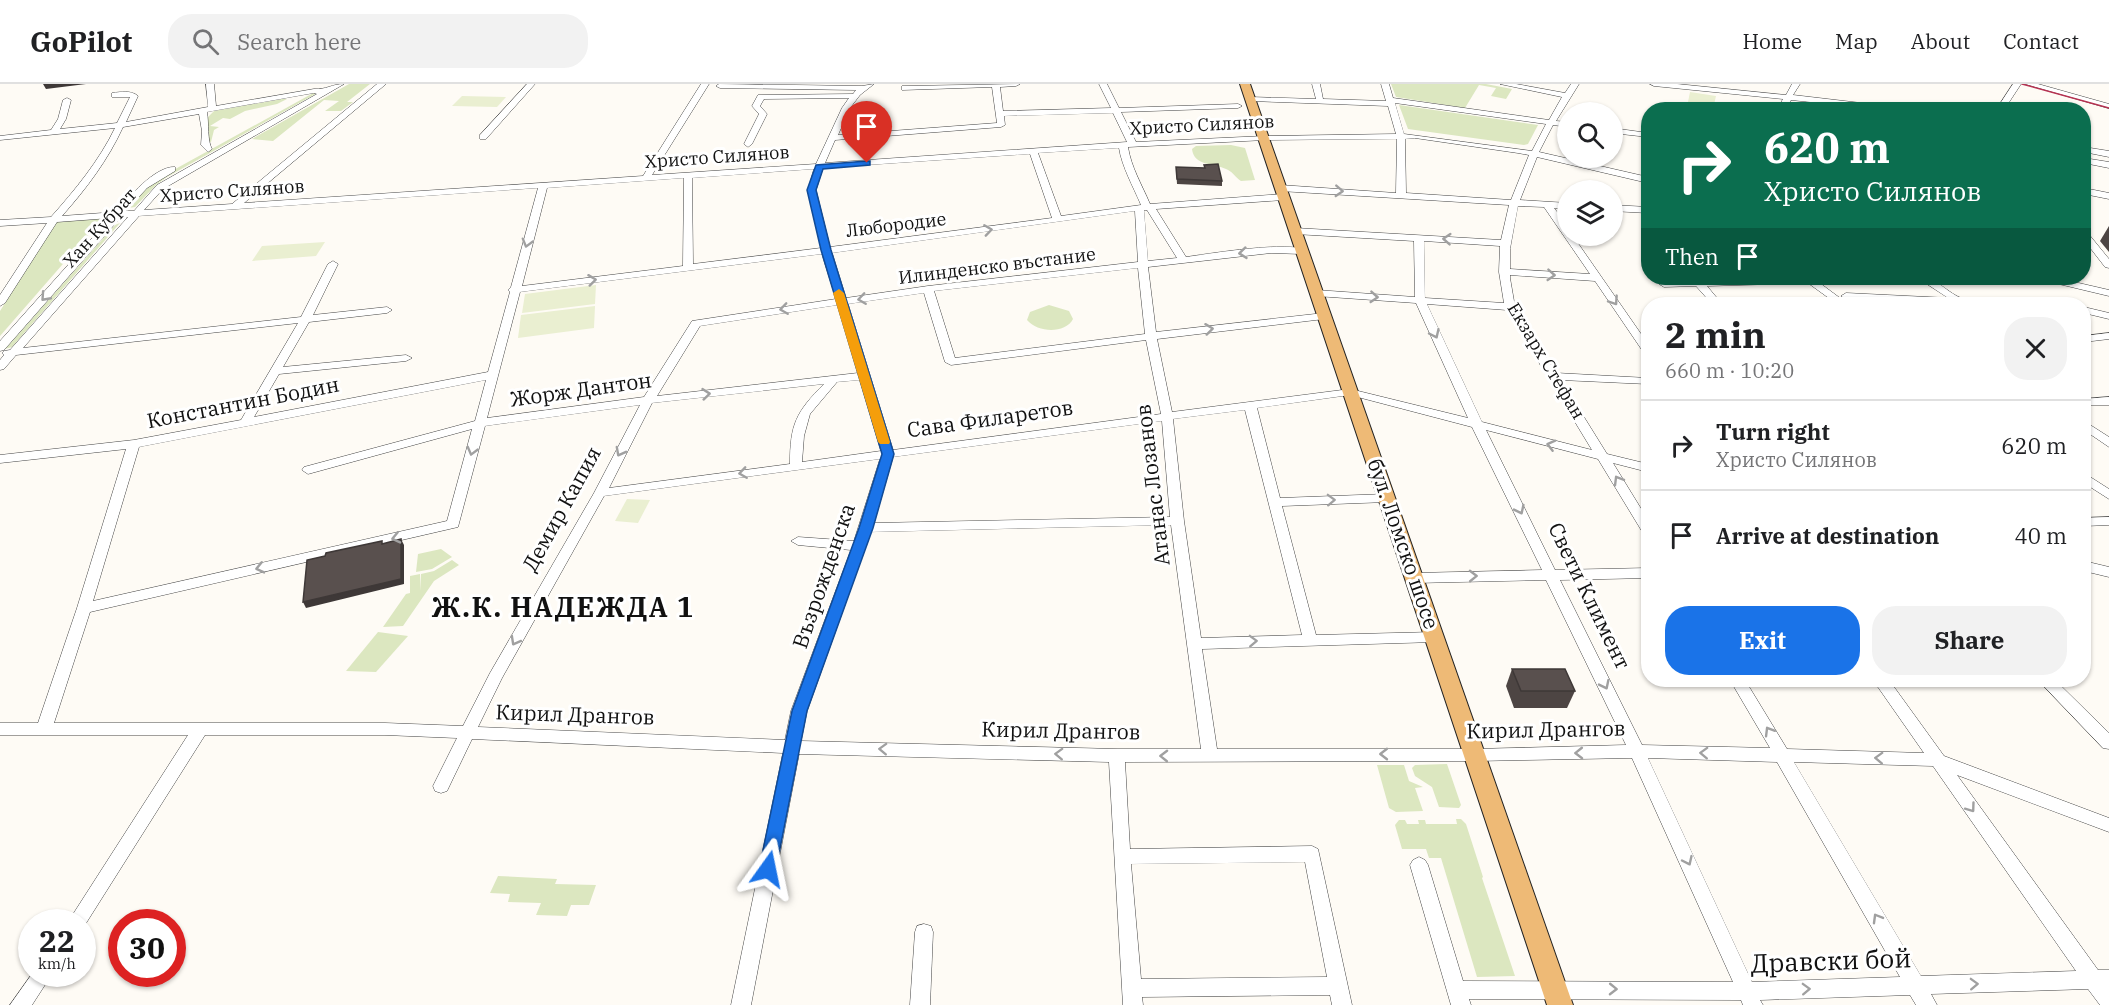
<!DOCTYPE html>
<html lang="en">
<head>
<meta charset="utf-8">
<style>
  :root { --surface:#fff; --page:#f2f2f2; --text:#202124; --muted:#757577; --line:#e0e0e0; --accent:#1a73e8 }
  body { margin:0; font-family:"IBM Plex Serif",serif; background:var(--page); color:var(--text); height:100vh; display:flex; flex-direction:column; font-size:22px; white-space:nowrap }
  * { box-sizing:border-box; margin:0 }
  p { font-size:20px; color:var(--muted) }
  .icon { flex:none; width:33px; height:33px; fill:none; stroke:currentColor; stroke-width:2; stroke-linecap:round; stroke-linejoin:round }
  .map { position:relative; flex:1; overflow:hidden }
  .panel { position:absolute; left:1641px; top:213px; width:450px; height:390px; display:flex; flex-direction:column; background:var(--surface); border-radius:24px; box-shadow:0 2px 4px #0004 }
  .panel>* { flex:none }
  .hud { position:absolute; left:1641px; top:18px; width:450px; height:183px; border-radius:24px; box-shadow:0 2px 4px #0004; background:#0b6e4f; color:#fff; overflow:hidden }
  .tools { position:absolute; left:1557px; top:18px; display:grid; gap:12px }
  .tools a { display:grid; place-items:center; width:66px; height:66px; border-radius:50%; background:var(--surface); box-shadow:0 2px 4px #0004; font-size:30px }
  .speed { position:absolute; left:18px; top:825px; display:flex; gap:12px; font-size:30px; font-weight:700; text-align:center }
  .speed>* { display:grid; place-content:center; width:78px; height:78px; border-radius:50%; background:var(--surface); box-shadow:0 2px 4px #0004; line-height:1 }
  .speed small { font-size:15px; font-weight:400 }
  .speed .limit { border:9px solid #d22; background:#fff; color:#111 }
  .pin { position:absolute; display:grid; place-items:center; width:51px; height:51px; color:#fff; margin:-62px -26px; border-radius:50% 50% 50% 0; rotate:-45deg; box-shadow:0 0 6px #0007 }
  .pin .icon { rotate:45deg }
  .me { position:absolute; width:66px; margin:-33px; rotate:12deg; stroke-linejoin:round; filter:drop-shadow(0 0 4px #0008) }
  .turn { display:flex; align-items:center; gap:21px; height:126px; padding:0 24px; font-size:27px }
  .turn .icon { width:78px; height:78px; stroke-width:2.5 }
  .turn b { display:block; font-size:42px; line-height:51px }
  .then { display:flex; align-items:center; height:57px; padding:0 24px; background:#0003; gap:12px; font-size:22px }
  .round { display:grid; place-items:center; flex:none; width:63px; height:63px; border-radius:24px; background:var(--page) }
  .summary { display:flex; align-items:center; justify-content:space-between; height:102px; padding:0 24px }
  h1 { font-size:36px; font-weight:700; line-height:45px }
  .button { display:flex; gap:12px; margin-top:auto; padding:12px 24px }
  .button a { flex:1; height:69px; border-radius:24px; background:var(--accent); color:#fff; font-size:24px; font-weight:700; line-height:69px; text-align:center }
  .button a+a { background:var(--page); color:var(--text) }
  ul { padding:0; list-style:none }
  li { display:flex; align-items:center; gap:18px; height:90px; padding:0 24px; border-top:2px solid var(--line) }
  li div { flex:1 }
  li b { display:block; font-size:22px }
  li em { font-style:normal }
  header { display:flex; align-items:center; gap:36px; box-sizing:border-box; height:84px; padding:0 30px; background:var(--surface); border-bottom:2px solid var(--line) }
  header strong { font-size:28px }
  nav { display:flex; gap:33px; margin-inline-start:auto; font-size:21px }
  .search { width:420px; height:54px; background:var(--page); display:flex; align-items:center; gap:15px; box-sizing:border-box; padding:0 21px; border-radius:24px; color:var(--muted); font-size:22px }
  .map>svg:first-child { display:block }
</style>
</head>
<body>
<header>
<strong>GoPilot</strong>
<div class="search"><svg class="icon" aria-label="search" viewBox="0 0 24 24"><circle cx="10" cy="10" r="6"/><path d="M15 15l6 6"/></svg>Search here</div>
<nav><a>Home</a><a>Map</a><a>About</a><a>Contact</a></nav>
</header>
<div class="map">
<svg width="2109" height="921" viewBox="0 0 2109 921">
  <rect width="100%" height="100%" fill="#fefbf5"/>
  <!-- green -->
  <g fill="#dce7c0">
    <path d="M349 0H370L347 18H353L341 27H325L339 17 324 16 273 57 252 55Z"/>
    <path d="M1391 0H1486L1512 5 1506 15 1491 12 1496 4 1479 1 1465 24 1396 13Z"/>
    <path d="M315 8H319L167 93 156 101 135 123 128 124 149 101 159 94Z"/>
    <path d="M282 15H287L277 20 245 27 230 35 223 34 210 42 219 43 214 46 211 58 206 59 207 34 214 27Z"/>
    <path d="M1399 21 1538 41 1528 60 1524 61 1408 45Z"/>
    <path d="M1231 61 1245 64 1255 96 1241 97C1235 93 1232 87 1226 85 1213 79 1194 82 1192 65L1196 62Z"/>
    <path d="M103 134 0 252V227L56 138Z"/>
    <path d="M120 139 12 263 5 265 115 141Z"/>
    <path d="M1049 221 1069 227 1073 235C1065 250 1038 249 1027 236L1030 228Z"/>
    <path d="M441 465 452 473 432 485 416 488 418 470Z"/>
    <path d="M452 476 459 481 434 497 403 542 383 543 406 510 410 509V492L420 490V507L421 490 434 487Z"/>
    <path d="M378 548 408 552 376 588 346 587Z"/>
    <path d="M1447 680 1461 721 1459 724 1439 723 1432 703 1415 692 1412 684 1415 681Z"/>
    <path d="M1377 681H1404L1409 697 1423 703 1415 704 1423 727 1396 728 1389 724Z"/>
    <path d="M1456 735H1461L1466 740 1483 793 1482 794 1515 892 1477 893 1441 774H1429L1426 765H1402L1395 741 1399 736H1405L1407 740H1419L1418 736H1425L1426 740H1457Z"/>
    <path d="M498 792 557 795 555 800 596 801 589 821H571L567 832 536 831 541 819 508 818 510 810 490 809Z"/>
  </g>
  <!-- pitch -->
  <g fill="#eaefd1">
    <path d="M1690 8 1716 12 1713 25 1687 23Z"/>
    <path d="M462 12 506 13 497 23 452 22Z"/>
    <path d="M325 158 316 172 252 177 262 162Z"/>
    <path d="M596 201 595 220 522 229 525 210Z"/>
    <path d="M595 222 594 244 518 254 521 231Z"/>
    <path d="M627 415 650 416 638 439 615 437Z"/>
  </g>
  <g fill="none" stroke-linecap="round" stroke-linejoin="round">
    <!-- minor casing -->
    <g stroke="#444" stroke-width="1">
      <g id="minor">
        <path d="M206 0H214L216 22 314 5C326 6 332 0 344 0L163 105 144 126 232 120 377 0H386L244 119 643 92 701 0H709L652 91 816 80 842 24 849 14 764 15 760 22 767 30 752 60 748 63 744 60 759 30 752 22 758 11H761L853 10 856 6 720 4 716 2 719 0 862 2 874 0 860 11 850 24 838 51 997 39 992 3 902 6V2H905L1020 0 1016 2 1000 3 1003 27 1111 24 1099 0H1107L1119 24 1238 20 1242 22 1238 24 1121 28 1136 58 1265 52 1396 50 1388 22 1250 17 1246 15 1250 13 1316 15 1312 0H1320L1323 15 1386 17 1381 0H1389L1393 14 1549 36 1562 13 1500 0H1516L1565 9 1571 0H1579L1556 37 1568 38V43L1553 41 1539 68 1648 93V99L1537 73 1520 116 1568 119V125L1554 124 1568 142V152H1573L1648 260V270L1644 269 1595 197 1510 191V194L1515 223 1556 289 1648 294V300L1561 296 1607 370 1648 380V388L1613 379 1648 436V450L1643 449 1598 375 1486 346 1555 486 1648 484V494L1560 496 1642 661 1770 664 1730 596H1745L1787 665 1924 669 1873 596H1889L1944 672 2109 734V748L1957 691 2098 886H2109V921H2100L2088 905 1931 910 1937 921H1916L1910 911 1760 916 1763 921H1743L1741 916 1469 915 1471 921H1451L1410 781 1413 776 1419 773 1425 776 1428 781 1463 897 1733 898 1632 674 1474 677 1125 678 1130 765 1312 762 1318 765 1352 921H1332L1330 911 1142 913 1143 921H1123L1109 678 799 670 751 921H731L783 669 472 655 447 707 441 709 435 707 433 702 457 654 385 651H205L83 844 82 838H68L188 651H0V639H38L77 524 126 365 0 379V371L134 356 241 336 298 239 16 271 4 285 0 286V276L4 271 2 269 4 267 10 266 128 133H121L4 266 0 267V257L110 134 57 138 5 219 0 222V211L47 139 0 142V136L51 133C75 106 99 77 115 44L0 56V52L51 46 58 35 63 16 67 14 71 16 66 35 60 45 117 39 130 13H112V9C121 8 131 6 138 12L126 38 208 23ZM314 9 317 10 157 101 134 127H126L147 104 175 87V83C155 82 128 114 116 128L62 132C86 105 108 76 123 43L199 30 202 47 201 61 208 68 212 65C207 57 209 39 207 28ZM1395 19 1546 40 1532 67 1404 50ZM1113 29 1127 58 825 79 835 56 1001 43 1005 41 1004 32ZM1415 54 1518 69 1529 71 1511 116 1406 109 1405 55ZM1397 55 1396 109 1280 101 1276 104 1280 107 1509 121 1501 156 1295 144 1290 147 1295 150 1414 157 1415 213 1316 206 1311 209 1316 212 1416 219 1468 334 1350 305 1172 328 1157 255 1324 235 1329 232 1324 229 1156 248 1148 183 1271 169 1302 170 1307 167C1292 156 1208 170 1186 173L1156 125 1283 116 1288 113 1283 110 1150 120C1142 101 1131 83 1128 63L1265 56ZM1119 64C1122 83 1133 102 1141 121L1061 132 1038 69ZM1030 70 1052 134 830 163 816 106 823 84ZM814 85 808 106 821 164 693 180 692 94ZM684 94 683 182 522 202 547 104ZM538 104 511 203 508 206 510 208 488 288 254 333 279 290 406 277 412 274 406 271 283 283 309 238 387 229 392 226 387 223 313 231 338 180 333 177 328 180 301 233 23 264 139 132ZM1518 122 1544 123 1590 190 1510 185V165ZM1144 126H1147L1177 174 1148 177ZM1135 127 1138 178 928 202 846 214 832 169ZM1424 157 1500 162 1499 188 1504 219 1425 214ZM822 170 836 215 692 237 644 313 487 334 520 208ZM1138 184 1145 250 955 274 934 207ZM924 209 945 278 951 281 1146 256 1161 330 893 366 848 220ZM1427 220 1507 226 1592 366 1482 338ZM838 221 858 289 657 312 700 242ZM486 296 475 337 304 383 302 386 308 390 472 345 447 437 93 517 139 363ZM860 296 881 367 802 378 804 352 810 330 837 298ZM824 300C796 328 790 340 790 380L609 404 652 319ZM1350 311 1472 343 1542 486 1414 489 1407 494 1414 499 1546 496 1626 661 1474 665H1217L1202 565 1435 558 1440 557 1442 553 1440 549 1435 548 1316 551 1282 422 1387 418 1393 414 1387 410 1280 414 1257 324ZM640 321 594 409 490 589 463 642 385 639H54L90 528 458 443 485 342ZM1245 326 1302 551 1201 554 1184 437 1173 335ZM1162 337 1170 433 874 439 893 373ZM880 375 854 457 798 453 791 457 798 461 851 466 791 627 785 656 478 643 502 594 604 412ZM1171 441 1201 665H1117L801 657 807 627 871 448ZM1648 674 1777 678 1900 893 1752 898ZM1794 678 1933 682 2076 887 1921 892ZM1305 778 1327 893 1141 895 1131 780Z"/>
        <path d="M527 0H535L486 55H480V51Z"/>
        <path d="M1650 0H1677L1786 11 1792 0H1800L1793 11 1921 26H1888L1791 16 1785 26H1777L1783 15 1654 2Z"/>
        <path d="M2013 0H2021L2004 26H1996Z"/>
        <path d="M2025 0H2038L2109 20V24Z"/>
        <path d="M1612 44 1648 49V53L1612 49Z"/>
        <path d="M2084 63 2109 67V73L2084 68Z"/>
        <path d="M2084 74 2109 78V84L2084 79Z"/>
        <path d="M2084 104 2109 109V115L2084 110Z"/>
        <path d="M1612 121 1648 123V129L1612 127Z"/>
        <path d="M2084 147 2087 148 2109 175V184L2105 183 2084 156Z"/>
        <path d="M1813 194 1848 220H1837L1808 199 1707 202 1722 220H1712L1696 202 1664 203 1659 200 1664 197Z"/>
        <path d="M1918 194C1937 192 1947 210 1964 215 1976 219 1991 213 2001 220H1947L1846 215 1841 212 1846 209 1948 214Z"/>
        <path d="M2041 194H2057L2109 206V212L2042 196Z"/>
        <path d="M2084 223 2109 229V235L2084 229Z"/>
        <path d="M2109 249V255L2084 258V252Z"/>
        <path d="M2109 313V321H2084V315Z"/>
        <path d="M2084 337 2109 353V363L2084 346Z"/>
        <path d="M2084 389 2109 405V415L2084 399Z"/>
        <path d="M2109 433V441L2084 442V434Z"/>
        <path d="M2084 477 2109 483V493L2084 487Z"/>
        <path d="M2038 596H2055L2109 649V665L2103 664Z"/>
        <path d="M924 840 931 842 933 848 930 921H910L915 848 917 842Z"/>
        <path d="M32 890H52L32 921H10Z"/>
      </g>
    </g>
    <!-- major casing -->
    <g stroke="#222" stroke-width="2">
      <path id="major" d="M1240 0H1250L1573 921H1547Z"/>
    </g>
    <!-- minor -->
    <use href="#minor" fill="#fff" fill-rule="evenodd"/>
    <!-- major -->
    <use href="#major" fill="#eeba76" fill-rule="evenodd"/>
    <!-- tram -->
    <path stroke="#b73252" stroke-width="1.5" d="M2022 0 2109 24"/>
  </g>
  <!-- wall -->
  <g fill="#4d4543">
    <path d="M1204 81 1222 97V102L1177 100 1176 83 1204 84Z"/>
    <path d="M2109 142V168L2100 157Z"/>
    <path d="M1512 585 1575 607 1567 624H1514L1506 602Z"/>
  </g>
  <!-- shaded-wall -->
  <g fill="#3e3837">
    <path d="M43 0H86L46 5Z"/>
    <path d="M401 455 404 461V500L306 524 303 518Z"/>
  </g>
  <!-- building -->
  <g fill="#59504e" stroke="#3e3837" stroke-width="1.5">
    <path d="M1218 80 1222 97 1177 95 1176 83 1205 84 1204 81Z"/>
    <path d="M401 455V495L303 518 307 476 325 472 326 469 382 457V460Z"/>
    <path d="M1512 585H1565L1575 607H1521Z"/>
  </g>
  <!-- one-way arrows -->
  <defs><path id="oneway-chevron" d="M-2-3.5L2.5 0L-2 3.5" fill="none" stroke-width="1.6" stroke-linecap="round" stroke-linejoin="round" transform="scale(1.5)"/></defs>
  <g stroke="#a0a0a0">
    <use href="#oneway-chevron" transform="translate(1339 107) rotate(3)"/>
    <use href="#oneway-chevron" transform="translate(988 146) rotate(-8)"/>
    <use href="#oneway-chevron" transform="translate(1447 155) rotate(-176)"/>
    <use href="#oneway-chevron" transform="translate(527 159) rotate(106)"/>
    <use href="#oneway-chevron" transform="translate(1243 169) rotate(174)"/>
    <use href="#oneway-chevron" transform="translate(1551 191) rotate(4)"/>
    <use href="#oneway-chevron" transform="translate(592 196) rotate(-7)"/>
    <use href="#oneway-chevron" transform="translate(45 213) rotate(132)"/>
    <use href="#oneway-chevron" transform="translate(1374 213) rotate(4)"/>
    <use href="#oneway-chevron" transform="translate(862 215) rotate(172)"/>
    <use href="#oneway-chevron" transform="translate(1614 217) rotate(56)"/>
    <use href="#oneway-chevron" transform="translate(784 225) rotate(172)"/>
    <use href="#oneway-chevron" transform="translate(1209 245) rotate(-7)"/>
    <use href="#oneway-chevron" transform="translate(1435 250) rotate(65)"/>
    <use href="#oneway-chevron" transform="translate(706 310) rotate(-6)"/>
    <use href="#oneway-chevron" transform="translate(1551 361) rotate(-166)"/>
    <use href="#oneway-chevron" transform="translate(472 367) rotate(105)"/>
    <use href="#oneway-chevron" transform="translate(620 368) rotate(118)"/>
    <use href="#oneway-chevron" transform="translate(743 389) rotate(172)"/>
    <use href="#oneway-chevron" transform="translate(1618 396) rotate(-121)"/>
    <use href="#oneway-chevron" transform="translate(1331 416) rotate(-2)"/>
    <use href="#oneway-chevron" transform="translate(1520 426) rotate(64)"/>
    <use href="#oneway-chevron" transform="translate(396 454) rotate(167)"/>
    <use href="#oneway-chevron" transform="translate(260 484) rotate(167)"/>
    <use href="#oneway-chevron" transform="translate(1473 492) rotate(-1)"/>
    <use href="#oneway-chevron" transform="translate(515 557) rotate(119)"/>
    <use href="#oneway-chevron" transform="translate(1253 557) rotate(-2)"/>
    <use href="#oneway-chevron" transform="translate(1605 601) rotate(64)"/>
    <use href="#oneway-chevron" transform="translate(1769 647) rotate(-121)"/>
    <use href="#oneway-chevron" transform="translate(883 665) rotate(-178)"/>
    <use href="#oneway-chevron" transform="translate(1579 669) rotate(179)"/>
    <use href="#oneway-chevron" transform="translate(1704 669) rotate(-178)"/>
    <use href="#oneway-chevron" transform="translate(1059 670) rotate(-178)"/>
    <use href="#oneway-chevron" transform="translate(1384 670) rotate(180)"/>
    <use href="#oneway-chevron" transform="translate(1164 672) rotate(-179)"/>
    <use href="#oneway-chevron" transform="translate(1879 674) rotate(-178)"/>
    <use href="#oneway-chevron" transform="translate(1971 724) rotate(54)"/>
    <use href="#oneway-chevron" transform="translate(1688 777) rotate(65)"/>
    <use href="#oneway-chevron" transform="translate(1877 834) rotate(-120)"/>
    <use href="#oneway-chevron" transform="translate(1974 900) rotate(-2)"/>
    <use href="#oneway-chevron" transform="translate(1613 905) rotate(1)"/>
    <use href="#oneway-chevron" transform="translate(1806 905) rotate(-2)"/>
  </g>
  <!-- route -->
  <path fill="#1a73e8" stroke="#114b97" stroke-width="1.5" d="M867 77H870V81L823 85 816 106 831 166 894 370 873 444 807 627 776 785 774 790 768 793 761 790 759 785 792 627 859 444 882 370 821 166 807 106 816 81Z"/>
  <!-- slow -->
  <path fill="#f59e0b" d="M839 205 844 209 890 358 889 360H880L878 358 833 209Z"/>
  <g text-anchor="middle" stroke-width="6" stroke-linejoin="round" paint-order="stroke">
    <!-- far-street labels -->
    <g font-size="18" fill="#111" stroke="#fff">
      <text transform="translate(1202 41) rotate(-3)" y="6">Христо Силянов</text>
      <text transform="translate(717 73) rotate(-4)" y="6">Христо Силянов</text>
      <text transform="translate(232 107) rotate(-4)" y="6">Христо Силянов</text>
      <text transform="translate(896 141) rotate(-7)" y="6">Любородие</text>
      <text transform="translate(100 144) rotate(-48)" y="6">Хан Кубрат</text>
      <text transform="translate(997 182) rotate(-7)" y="6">Илинденско въстание</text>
      <text transform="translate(1546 277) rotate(59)" y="6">Екзарх Стефан</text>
    </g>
    <!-- street labels -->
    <g font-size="21" fill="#111" stroke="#fff">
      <text transform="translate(581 306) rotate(-8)" y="7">Жорж Дантон</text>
      <text transform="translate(243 319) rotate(-11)" y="7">Константин Бодин</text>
      <text transform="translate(990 335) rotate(-8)" y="7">Сава Филаретов</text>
      <text transform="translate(1153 401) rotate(-97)" y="7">Атанас Лозанов</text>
      <text transform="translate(562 425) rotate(-61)" y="7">Демир Капия</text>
      <text transform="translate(1403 460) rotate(71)" y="7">бул. Ломско шосе</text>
      <text transform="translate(824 492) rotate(-71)" y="7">Възрожденска</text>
      <text transform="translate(1589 512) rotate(64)" y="7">Свети Климент</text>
      <text transform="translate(575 631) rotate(2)" y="7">Кирил Дрангов</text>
      <text transform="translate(1546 646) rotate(-1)" y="7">Кирил Дрангов</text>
      <text transform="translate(1061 647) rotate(1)" y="7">Кирил Дрангов</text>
    </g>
    <!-- near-street labels -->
    <g font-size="26" fill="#111" stroke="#fff">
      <text transform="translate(1831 877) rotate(-2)" y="9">Дравски бой</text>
    </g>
    <!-- district labels -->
    <g font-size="27" font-weight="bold" letter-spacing="1.5" fill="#111" stroke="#fff">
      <text x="563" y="533">Ж.К. НАДЕЖДА 1</text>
    </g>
  </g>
</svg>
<div class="tools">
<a><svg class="icon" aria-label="search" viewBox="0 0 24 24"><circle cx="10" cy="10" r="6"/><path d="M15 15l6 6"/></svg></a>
<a><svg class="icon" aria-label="layers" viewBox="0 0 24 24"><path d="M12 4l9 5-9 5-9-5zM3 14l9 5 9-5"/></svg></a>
</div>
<div class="speed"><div>22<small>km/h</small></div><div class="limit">30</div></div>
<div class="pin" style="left:867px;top:79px;background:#d93025"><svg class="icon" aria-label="arrive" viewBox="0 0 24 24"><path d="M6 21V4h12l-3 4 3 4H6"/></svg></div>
<svg class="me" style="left:768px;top:785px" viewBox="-20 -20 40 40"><path d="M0-17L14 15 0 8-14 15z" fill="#1a73e8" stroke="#fff" stroke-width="4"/></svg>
<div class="hud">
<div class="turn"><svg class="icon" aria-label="right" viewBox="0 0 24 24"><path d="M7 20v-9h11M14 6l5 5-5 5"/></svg><div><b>620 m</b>Христо Силянов</div></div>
<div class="then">Then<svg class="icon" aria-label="arrive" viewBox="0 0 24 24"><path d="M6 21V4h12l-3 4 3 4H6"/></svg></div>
</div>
<section class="panel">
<div class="summary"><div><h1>2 min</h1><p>660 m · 10:20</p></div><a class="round"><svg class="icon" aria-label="close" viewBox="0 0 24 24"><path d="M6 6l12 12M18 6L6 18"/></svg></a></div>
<ul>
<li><svg class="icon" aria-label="right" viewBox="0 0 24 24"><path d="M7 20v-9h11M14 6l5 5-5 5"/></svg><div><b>Turn right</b><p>Христо Силянов</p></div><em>620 m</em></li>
<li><svg class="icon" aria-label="arrive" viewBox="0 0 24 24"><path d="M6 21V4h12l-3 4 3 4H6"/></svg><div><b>Arrive at destination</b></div><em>40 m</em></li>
</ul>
<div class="button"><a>Exit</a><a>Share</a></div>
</section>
</div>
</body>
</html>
